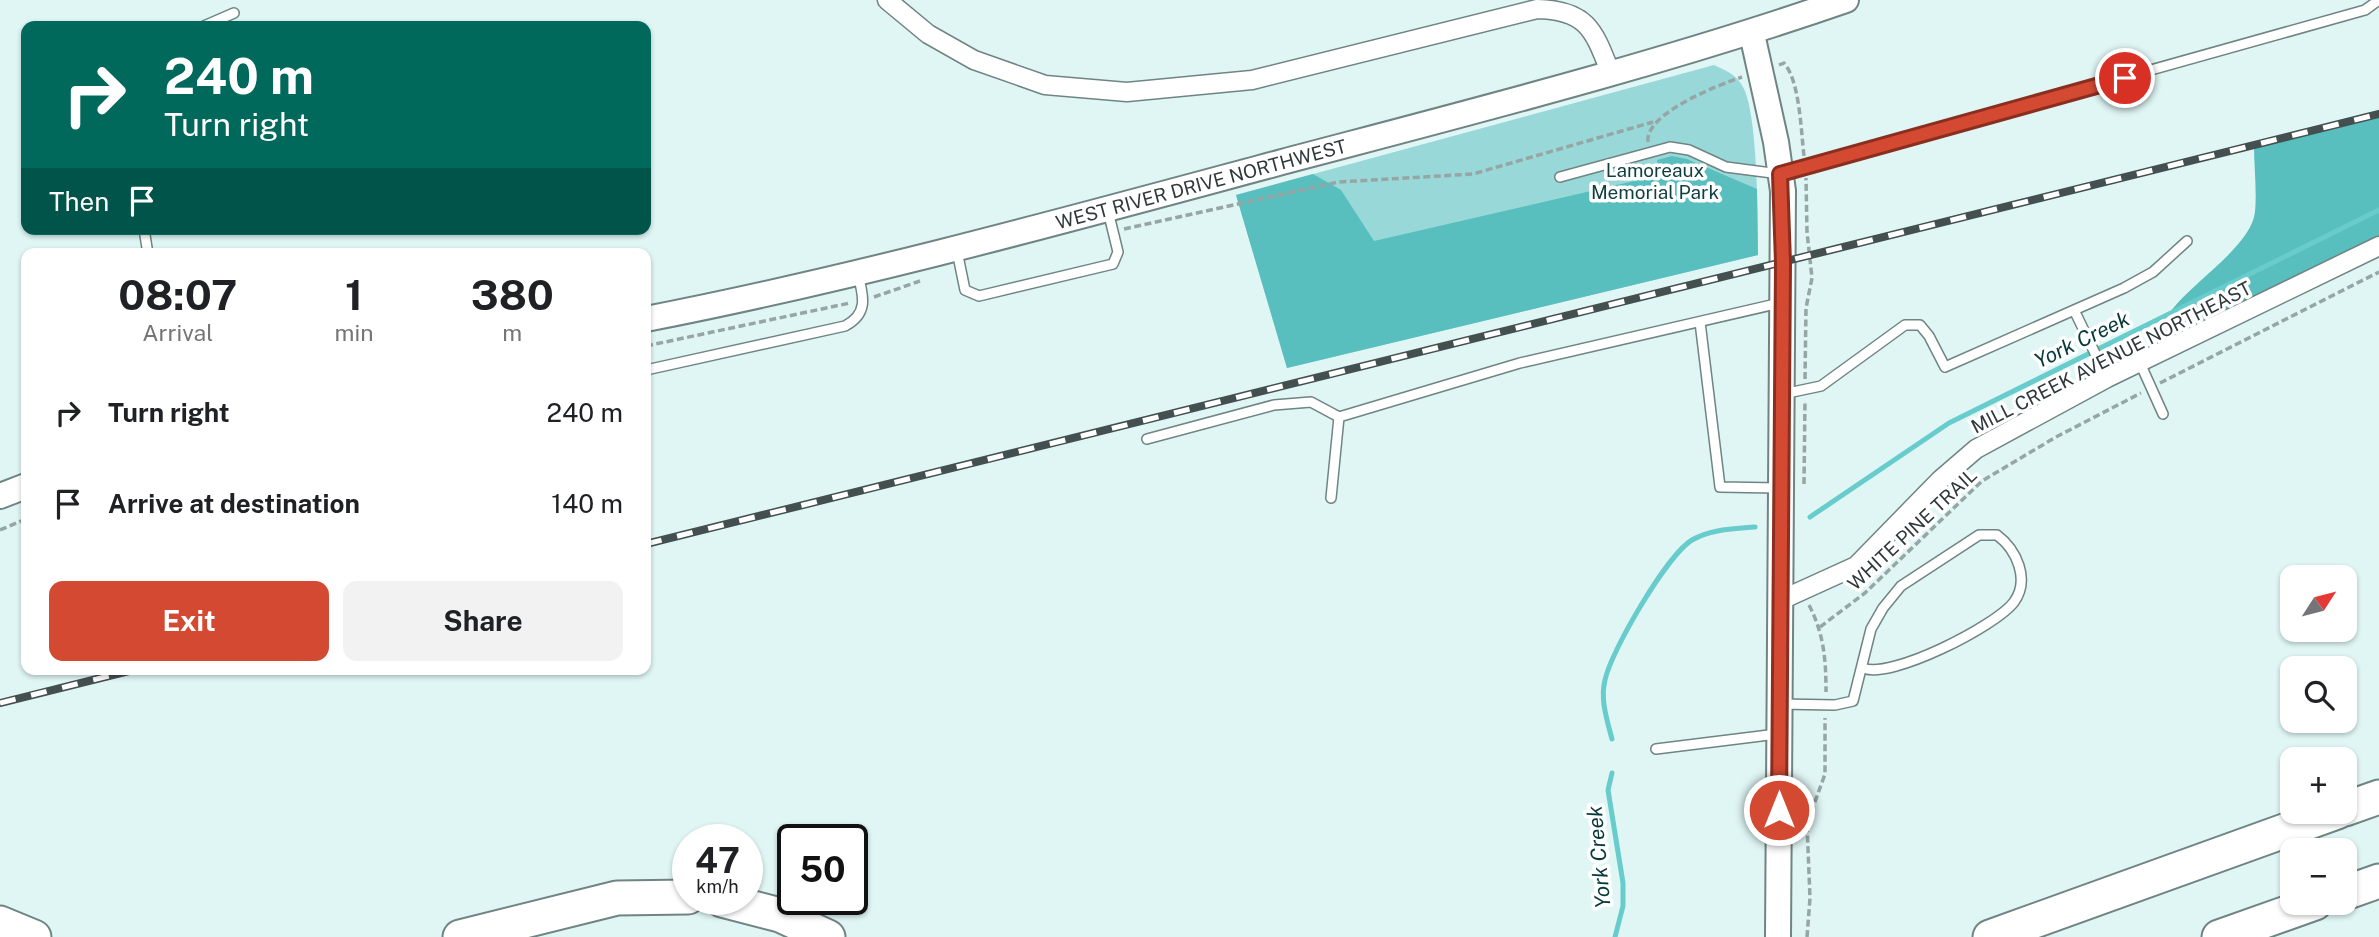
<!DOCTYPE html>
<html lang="en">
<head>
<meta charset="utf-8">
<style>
  :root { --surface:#fff; --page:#f2f2f2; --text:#202124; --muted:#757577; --accent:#d44931 }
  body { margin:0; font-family:"Public Sans",sans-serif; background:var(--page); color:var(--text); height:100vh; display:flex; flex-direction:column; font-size:26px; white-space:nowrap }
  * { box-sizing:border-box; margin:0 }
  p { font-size:23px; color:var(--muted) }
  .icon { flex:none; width:38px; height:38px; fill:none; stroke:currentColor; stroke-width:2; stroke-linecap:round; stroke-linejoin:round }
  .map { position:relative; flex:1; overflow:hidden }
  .sheet { position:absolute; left:21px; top:248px; width:630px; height:427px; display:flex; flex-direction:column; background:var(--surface); border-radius:14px; box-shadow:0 2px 5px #0004 }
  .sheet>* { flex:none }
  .hud { position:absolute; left:21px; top:21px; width:630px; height:214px; border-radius:14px; box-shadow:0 2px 5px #0004; background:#00695c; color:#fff; overflow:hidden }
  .needle { width:46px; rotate:54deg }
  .tools { position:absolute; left:2280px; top:565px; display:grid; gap:14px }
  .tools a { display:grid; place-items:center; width:77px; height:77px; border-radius:14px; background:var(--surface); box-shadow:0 2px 5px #0004; font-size:35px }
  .speed { position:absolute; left:672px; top:824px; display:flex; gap:14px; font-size:35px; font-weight:700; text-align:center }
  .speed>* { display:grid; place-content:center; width:91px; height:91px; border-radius:50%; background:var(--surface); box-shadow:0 2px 5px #0004; line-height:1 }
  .speed small { font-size:18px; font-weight:400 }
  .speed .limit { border:4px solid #111; border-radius:10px; background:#fff; color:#111 }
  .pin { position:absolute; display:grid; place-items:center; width:60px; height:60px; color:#fff; margin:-30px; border:4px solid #fff; border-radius:50%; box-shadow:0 2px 7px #0007 }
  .me { position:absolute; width:77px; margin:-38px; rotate:0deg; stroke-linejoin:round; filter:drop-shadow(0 0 5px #0008) }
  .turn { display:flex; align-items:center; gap:24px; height:147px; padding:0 28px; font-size:32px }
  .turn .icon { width:91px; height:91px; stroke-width:2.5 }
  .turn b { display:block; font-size:49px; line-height:60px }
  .then { display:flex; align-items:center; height:66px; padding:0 28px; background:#0003; gap:14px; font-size:26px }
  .eta { display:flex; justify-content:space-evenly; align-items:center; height:119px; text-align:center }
  .eta b { font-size:42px; font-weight:700; line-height:49px }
  .action { display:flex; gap:14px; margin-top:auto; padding:14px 28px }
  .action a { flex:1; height:80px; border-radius:14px; background:var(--accent); color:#fff; font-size:28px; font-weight:700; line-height:80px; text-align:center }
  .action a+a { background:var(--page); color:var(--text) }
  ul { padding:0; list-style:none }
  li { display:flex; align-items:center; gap:21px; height:91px; padding:0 28px }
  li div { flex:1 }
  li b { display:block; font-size:26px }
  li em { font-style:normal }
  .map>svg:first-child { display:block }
</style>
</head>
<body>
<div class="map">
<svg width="2379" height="937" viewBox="0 0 2379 937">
  <rect width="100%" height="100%" fill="#dff6f5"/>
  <!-- green -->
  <path fill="#99d8d8" d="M1714 65C1727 71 1736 74 1743 87 1758 114 1758 220 1758 255L1287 368 1236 195Z"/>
  <!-- forest -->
  <g fill="#59bebe">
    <path d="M2379 114V246L2175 346 2168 315C2190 283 2251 247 2255 212 2257 191 2254 167 2254 146Z"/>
    <path d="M1672 156 1687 159 1757 189 1758 255 1287 368 1236 195 1313 174 1341 190 1374 241 1660 175 1657 160Z"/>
  </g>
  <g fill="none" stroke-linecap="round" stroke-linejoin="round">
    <!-- stream -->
    <g stroke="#68cccc" stroke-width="5">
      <path d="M1810 517 1949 423 2379 210"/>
      <path d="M1612 739C1607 720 1600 699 1605 680 1611 651 1667 555 1692 540 1711 529 1733 529 1755 527"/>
      <path d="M1612 773 1608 790 1623 883V906L1615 937"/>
    </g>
    <!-- service casing -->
    <g stroke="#6f8483" stroke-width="12">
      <g id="service">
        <path d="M204 26 234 13"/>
        <path d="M1560 177 1670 147 1689 150 1726 167 1780 174 2365 10 2379 0"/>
        <path d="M144 229 148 254"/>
        <path d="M957 251 965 290 979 296 1113 264 1118 252 1108 211"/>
        <path d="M2075 312 2107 378"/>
        <path d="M1700 322 1720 487 1778 488"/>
        <path d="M2140 363 2163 414"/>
        <path d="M646 370 845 326C868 314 864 297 858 275"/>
        <path d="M1783 394 1821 386 1905 325H1920L1929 336 1945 367 2124 288 2153 272 2187 241"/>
        <path d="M1147 439 1274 405 1311 402 1339 417"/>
        <path d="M1331 498 1339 417 1520 363 1780 303"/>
        <path d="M1780 704 1835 705 1853 701 1871 629 1883 608 1901 586 1979 535H1997C2017 550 2030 580 2014 602 1996 626 1890 680 1863 668"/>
        <path d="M1656 749 1777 734"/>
      </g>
    </g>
    <!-- minor casing -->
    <g stroke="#6f8483" stroke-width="21">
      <g id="minor">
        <path d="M887 0 928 34 974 60 1045 85 1127 92 1252 80 1537 9C1588 10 1594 31 1611 74"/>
        <path d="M1779 601 1856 566 1940 480 1976 449 2107 378 2379 246"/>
      </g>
    </g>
    <!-- secondary casing -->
    <g stroke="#6f8483" stroke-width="28">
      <g id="secondary">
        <path d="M1752 34 1776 142 1783 191 1778 937"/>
        <path d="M646 319C861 277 1070 219 1282 162 1471 112 1661 64 1846 0"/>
        <path d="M0 496 26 486"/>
      </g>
    </g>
    <!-- motorway casing -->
    <g stroke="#6f8483" stroke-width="37">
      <g id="motorway">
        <path d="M2345 809 2379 797"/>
        <path d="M2345 893 2379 881"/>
        <path d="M722 900 780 915 828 937"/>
        <path d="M0 923 34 937"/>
        <path d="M460 937 617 898 688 897"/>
        <path d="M1990 937 2337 812"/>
        <path d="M2219 937 2315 903"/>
      </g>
    </g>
    <!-- path -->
    <g stroke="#95a6a5" stroke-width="3.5" stroke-dasharray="7 3.5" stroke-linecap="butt">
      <path d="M1779 65 1784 63C1800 81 1801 132 1804 156"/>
      <path d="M1648 142C1644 114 1718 85 1742 77"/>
      <path d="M1124 229 1338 182 1473 174 1653 122"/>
      <path d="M874 297 920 281"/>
      <path d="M646 346 850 303"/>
      <path d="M1805 379 1806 308 1812 278 1807 232 1806 178"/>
      <path d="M2160 383 2379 272"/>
      <path d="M1804 484 1805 400"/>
      <path d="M0 530 26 519"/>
      <path d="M1809 605C1824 634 1826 660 1826 692"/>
      <path d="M1820 627 1865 593 1982 481 2056 437 2141 393"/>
      <path d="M1807 937 1810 898 1807 824 1825 774V718"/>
    </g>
    <!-- service -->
    <use href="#service" stroke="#fff" stroke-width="9"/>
    <!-- minor -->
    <use href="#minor" stroke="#fff" stroke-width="18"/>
    <!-- secondary -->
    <use href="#secondary" stroke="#fff" stroke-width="24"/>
    <!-- motorway -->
    <use href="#motorway" stroke="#fff" stroke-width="33"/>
    <!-- rail casing -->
    <g stroke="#444f4f" stroke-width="8">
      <g id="rail">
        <path d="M646 544 2379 114"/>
        <path d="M0 703 133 670"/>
      </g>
    </g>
    <!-- rail -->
    <use href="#rail" stroke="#fff" stroke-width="5" stroke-dasharray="16" stroke-linecap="butt"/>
  </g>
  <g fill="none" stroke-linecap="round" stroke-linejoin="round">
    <!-- route casing -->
    <g stroke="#8a2f20" stroke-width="18">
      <path id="route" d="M1779 810 1783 263 1780 174 2125 78"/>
    </g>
    <!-- route -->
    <use href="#route" stroke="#d44931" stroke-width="12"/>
  </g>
  <g text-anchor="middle" stroke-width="7" stroke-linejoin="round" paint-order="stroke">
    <!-- park labels -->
    <g font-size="19" fill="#0f3f3f" stroke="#fff">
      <text x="1655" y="177">Lamoreaux<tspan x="1655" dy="22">Memorial Park</tspan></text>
    </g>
    <!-- street labels -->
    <g font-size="19" fill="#303939" stroke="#fff">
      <text transform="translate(1201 184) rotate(-15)" y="7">WEST RIVER DRIVE NORTHWEST</text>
      <text transform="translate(2111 357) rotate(-27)" y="7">MILL CREEK AVENUE NORTHEAST</text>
      <text transform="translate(1912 529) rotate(-43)" y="7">WHITE PINE TRAIL</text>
    </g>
    <!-- water labels -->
    <g font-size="21" font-style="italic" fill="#08393a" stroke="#fff">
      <text transform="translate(2082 340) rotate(-26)" y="7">York Creek</text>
      <text transform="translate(1599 857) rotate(-95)" y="7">York Creek</text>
    </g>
  </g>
</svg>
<div class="tools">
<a><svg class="needle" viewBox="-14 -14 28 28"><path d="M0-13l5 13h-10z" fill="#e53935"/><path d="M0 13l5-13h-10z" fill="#757577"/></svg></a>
<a><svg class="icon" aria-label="search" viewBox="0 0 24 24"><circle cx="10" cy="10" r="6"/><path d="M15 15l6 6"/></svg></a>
<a>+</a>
<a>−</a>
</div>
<div class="speed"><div>47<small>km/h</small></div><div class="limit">50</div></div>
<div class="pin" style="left:2125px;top:78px;background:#d93025"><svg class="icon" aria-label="arrive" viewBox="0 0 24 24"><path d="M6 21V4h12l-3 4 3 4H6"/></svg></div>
<svg class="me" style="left:1779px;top:810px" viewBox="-20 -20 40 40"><circle r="17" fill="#d44931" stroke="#fff" stroke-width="3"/><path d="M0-11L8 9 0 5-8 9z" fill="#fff"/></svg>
<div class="hud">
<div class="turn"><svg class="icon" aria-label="right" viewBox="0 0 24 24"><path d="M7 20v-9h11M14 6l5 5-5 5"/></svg><div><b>240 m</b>Turn right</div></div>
<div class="then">Then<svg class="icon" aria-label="arrive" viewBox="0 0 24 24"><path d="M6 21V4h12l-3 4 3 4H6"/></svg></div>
</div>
<section class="sheet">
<div class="eta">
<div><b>08:07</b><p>Arrival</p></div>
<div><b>1</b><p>min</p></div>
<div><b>380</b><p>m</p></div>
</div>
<ul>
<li><svg class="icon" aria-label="right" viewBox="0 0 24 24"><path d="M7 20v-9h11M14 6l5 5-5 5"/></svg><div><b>Turn right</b></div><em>240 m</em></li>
<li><svg class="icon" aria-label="arrive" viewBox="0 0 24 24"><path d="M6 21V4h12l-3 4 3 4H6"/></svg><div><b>Arrive at destination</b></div><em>140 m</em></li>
</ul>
<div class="action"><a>Exit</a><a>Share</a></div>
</section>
</div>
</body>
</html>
